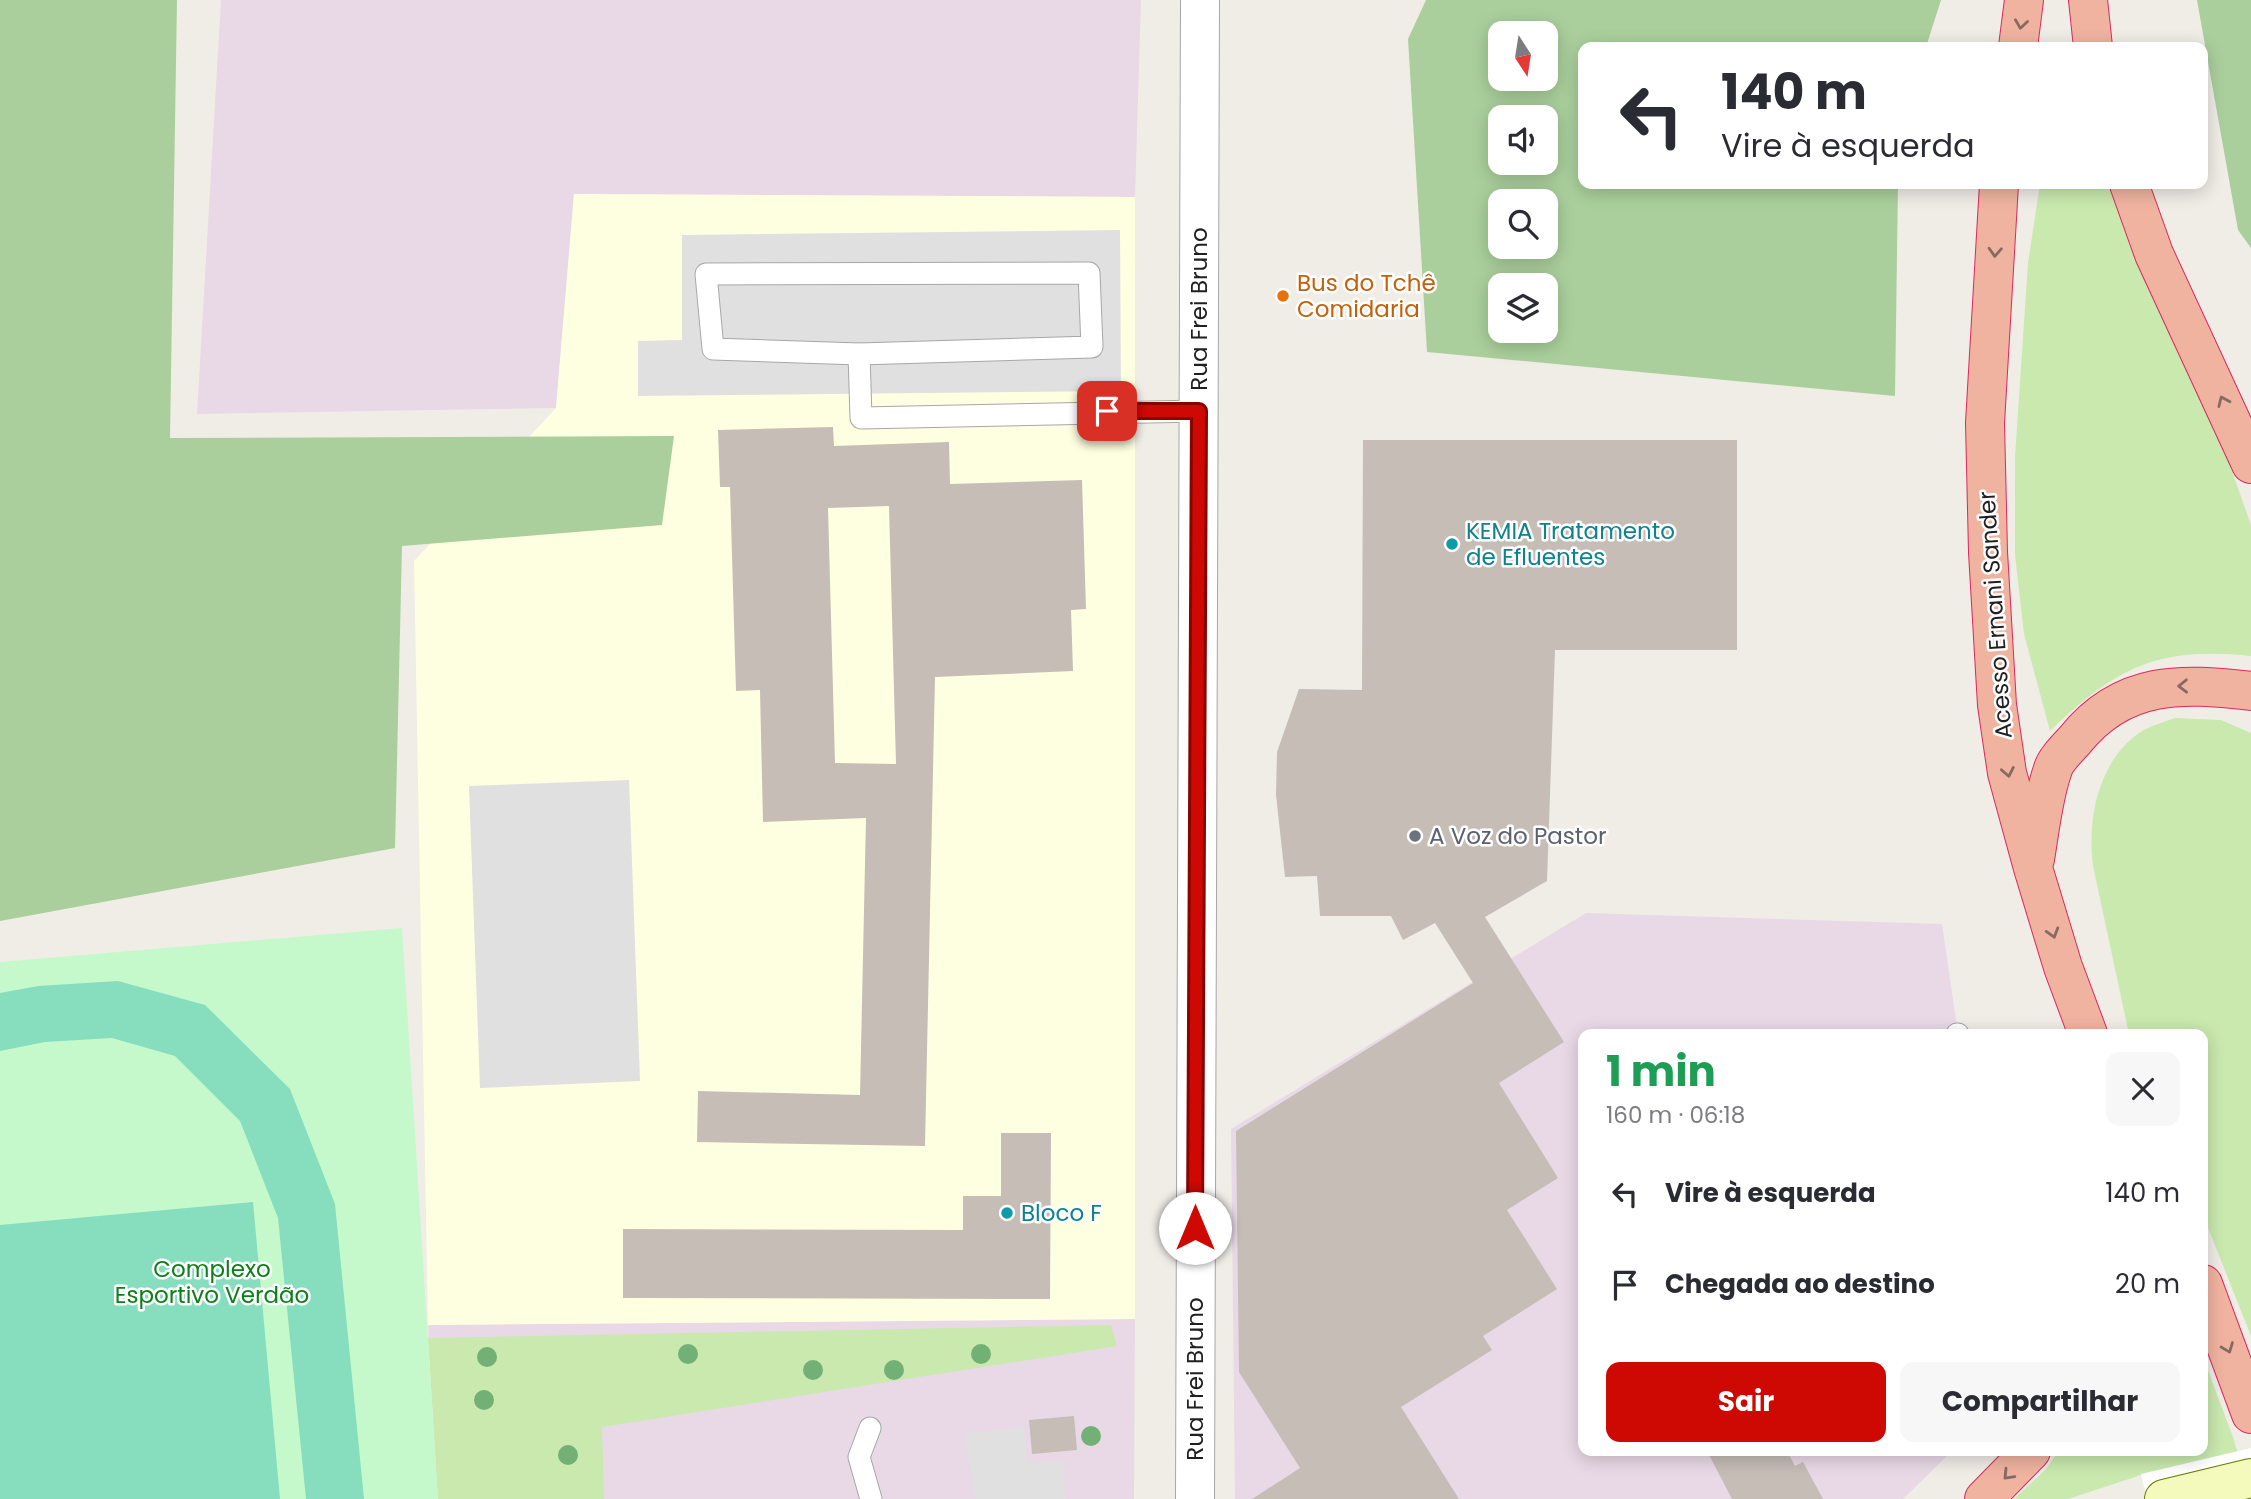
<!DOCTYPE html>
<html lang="pt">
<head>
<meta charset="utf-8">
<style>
  :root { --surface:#fff; --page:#f7f7f7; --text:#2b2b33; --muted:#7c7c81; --accent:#ce0802 }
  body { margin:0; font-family:Poppins,sans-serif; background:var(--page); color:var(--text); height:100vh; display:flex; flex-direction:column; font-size:26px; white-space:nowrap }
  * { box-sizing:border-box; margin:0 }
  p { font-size:23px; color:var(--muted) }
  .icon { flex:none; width:38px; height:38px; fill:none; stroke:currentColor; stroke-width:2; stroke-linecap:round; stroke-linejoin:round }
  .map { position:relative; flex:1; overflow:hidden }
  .details { position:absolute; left:1578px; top:1029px; width:630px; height:427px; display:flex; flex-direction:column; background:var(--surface); border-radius:14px; box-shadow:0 4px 18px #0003 }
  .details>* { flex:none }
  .hud { position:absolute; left:1578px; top:42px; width:630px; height:147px; border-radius:14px; box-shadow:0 4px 18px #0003; background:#fff; color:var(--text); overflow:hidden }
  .needle { width:46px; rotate:168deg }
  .tools { position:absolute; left:1488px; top:21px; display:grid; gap:14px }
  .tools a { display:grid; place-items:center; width:70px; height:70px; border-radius:14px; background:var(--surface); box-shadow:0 4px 18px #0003; font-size:35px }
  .pin { position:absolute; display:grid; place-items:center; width:60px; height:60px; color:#fff; margin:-30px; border-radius:14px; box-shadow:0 4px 10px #0006 }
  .me { position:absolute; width:77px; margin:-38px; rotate:0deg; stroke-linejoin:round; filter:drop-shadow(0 0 5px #0008) }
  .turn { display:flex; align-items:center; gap:24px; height:147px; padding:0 28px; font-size:32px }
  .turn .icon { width:91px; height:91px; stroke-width:2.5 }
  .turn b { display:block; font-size:49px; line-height:60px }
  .round { display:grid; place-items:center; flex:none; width:74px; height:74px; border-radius:14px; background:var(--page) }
  .headline { display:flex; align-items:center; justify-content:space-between; height:119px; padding:0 28px }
  h1 { font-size:42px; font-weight:700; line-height:52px; color:#1e9e55 }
  .cta { display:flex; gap:14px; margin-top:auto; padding:14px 28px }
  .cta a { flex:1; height:80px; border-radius:14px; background:var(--accent); color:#fff; font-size:28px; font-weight:700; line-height:80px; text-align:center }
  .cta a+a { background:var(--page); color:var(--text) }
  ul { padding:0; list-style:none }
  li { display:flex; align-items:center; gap:21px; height:91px; padding:0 28px }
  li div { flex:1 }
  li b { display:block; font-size:26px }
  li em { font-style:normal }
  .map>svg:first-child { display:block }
</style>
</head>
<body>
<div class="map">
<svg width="2251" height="1499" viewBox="0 0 2251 1499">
  <rect width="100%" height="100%" fill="#f0ede7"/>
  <!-- industrial -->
  <g fill="#e9d9e6">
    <path d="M221 0H1141L1135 197 574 194 556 408 197 414Z"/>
    <path d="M1586 913 1942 924 1958 1034H1584V1451H1952L1903 1499H1235L1231 1129Z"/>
    <path d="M1135 1319 1134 1499H438L428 1325Z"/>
  </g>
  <!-- education -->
  <path fill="#feffe1" d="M574 194 1135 197V1319L428 1325 414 561 556 408Z"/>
  <!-- grass -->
  <g fill="#c9e9ae">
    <path d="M2040 184H2109L2134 255 2221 440 2251 525V656C2158 646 2116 667 2050 731L2024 634 2015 555V457L2028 263Z"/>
    <path d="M2175 718 2221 720 2251 733V1336L2203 1215V1034H2129L2093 866C2087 819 2098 762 2139 733 2149 726 2164 722 2175 718Z"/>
    <path d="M1111 1325 1117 1346 602 1427 604 1499H438L428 1338Z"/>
    <path d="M2203 1357 2233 1437 2251 1499 2141 1475 2068 1499H2014L2045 1470 2059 1451H2203Z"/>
  </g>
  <!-- forest -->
  <g fill="#aacf9c" fill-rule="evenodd">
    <path d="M0 0H177L170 438 674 436 662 525 402 546 395 848 0 921Z"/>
    <path d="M1426 0H1941L1926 47H1584V184H1898L1895 396 1427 352 1408 39ZM1500 33H1545V79H1500ZM1500 117H1545V163H1500ZM1500 201H1545V247H1500ZM1500 285H1545V331H1500Z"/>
    <path d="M2197 0H2251V248L2238 230Z"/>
  </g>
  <!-- park -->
  <path fill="#c5f9cb" d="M402 928 438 1499H0V962Z"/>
  <!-- pitch -->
  <g fill="#86debe">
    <path d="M118 981 205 1005 290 1089 335 1204 364 1499H306L278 1218 240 1121 175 1056 112 1038 45 1042 0 1051V993L38 986Z"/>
    <path d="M253 1202 280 1499H0V1225Z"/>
  </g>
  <!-- parking -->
  <g fill="#e0e0e0">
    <path d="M1120 230 1121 391 638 396V341L682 340V235Z"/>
    <path d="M629 780 640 1081 480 1088 469 786Z"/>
    <path d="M1023 1428 1028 1463 1063 1461 1066 1499H976L963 1433Z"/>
  </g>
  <!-- pier -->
  <path fill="#fff" d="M2251 1448V1499H2147L2141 1474Z"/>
  <!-- building -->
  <g fill="#c5bdb6" fill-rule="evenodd">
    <path d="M833 427 834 446 949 442 950 484 1082 480 1086 609 1071 610 1073 671 935 677 925 1146 697 1142 698 1091 860 1095 866 818 763 822 760 690 736 691 730 487H720L718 430ZM889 506 896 764 835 763 828 508Z"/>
    <path d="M1363 440H1737V650H1555L1547 881 1485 917 1564 1042 1499 1083 1558 1178 1507 1210 1557 1289 1483 1336 1492 1350 1401 1407 1459 1499H1252L1300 1468 1239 1372 1236 1131 1473 983 1435 923 1403 940 1391 916H1320L1317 876 1285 877 1276 795 1277 752 1299 689 1362 690Z"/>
    <path d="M1001 1133H1051L1050 1299 623 1298V1229L963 1230V1196H1001Z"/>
    <path d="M1074 1416 1077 1450 1032 1454 1029 1420Z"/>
    <path d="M1707 1451H1787L1795 1466 1803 1462 1823 1499H1732Z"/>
  </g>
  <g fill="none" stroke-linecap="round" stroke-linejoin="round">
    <!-- service casing -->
    <g stroke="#a7a7a7" stroke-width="23">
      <g id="service">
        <path d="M1089 273 1092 347 859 354 713 349 706 274Z"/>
        <path d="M859 354 861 418 1199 411"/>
        <path d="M1957 1034H1958"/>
        <path d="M870 1428 859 1457 871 1499"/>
      </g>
    </g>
    <!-- tertiary casing -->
    <g stroke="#a7a7a7" stroke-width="40">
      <path id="tertiary" d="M1195 1499 1200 0"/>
    </g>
    <!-- secondary casing -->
    <g stroke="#697806" stroke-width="40">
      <path id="secondary" d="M2164 1499 2251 1478"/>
    </g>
    <!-- trunk casing -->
    <g stroke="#d92961" stroke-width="40">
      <g id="trunk">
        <path d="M2088 0 2093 47"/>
        <path d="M2018 47 2024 0"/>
        <path d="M1999 184 1985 423 1988 552 1997 705 2007 773 2033 868 2063 967 2088 1034"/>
        <path d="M2129 184 2154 254 2251 464"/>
        <path d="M2035 859C2040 830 2043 797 2053 769 2056 759 2068 748 2075 740 2123 680 2182 683 2251 691"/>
        <path d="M2203 1284 2251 1414"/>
        <path d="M1984 1499 2031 1451"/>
      </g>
    </g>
    <!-- service -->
    <use href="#service" stroke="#fff" stroke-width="21"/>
    <!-- tertiary -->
    <use href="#tertiary" stroke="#fff" stroke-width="38"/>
    <!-- secondary -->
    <use href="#secondary" stroke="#f4f9bc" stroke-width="38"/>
    <!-- trunk -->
    <use href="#trunk" stroke="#f0b3a0" stroke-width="38"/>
  </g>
  <!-- trees -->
  <g fill="#73b076">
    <circle cx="688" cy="1354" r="10"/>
    <circle cx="981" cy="1354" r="10"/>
    <circle cx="487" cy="1357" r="10"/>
    <circle cx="813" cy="1370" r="10"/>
    <circle cx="894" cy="1370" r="10"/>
    <circle cx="484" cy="1400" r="10"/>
    <circle cx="1091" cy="1436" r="10"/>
    <circle cx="568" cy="1455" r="10"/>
  </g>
  <!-- one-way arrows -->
  <defs><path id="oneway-chevron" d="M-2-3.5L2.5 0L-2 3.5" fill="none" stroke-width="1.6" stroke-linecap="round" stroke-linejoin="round" transform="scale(1.75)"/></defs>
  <g stroke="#886a60">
    <use href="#oneway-chevron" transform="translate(2021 24) rotate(98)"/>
    <use href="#oneway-chevron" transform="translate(1995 252) rotate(93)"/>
    <use href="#oneway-chevron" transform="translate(2223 401) rotate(-114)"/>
    <use href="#oneway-chevron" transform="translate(2183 686) rotate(179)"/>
    <use href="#oneway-chevron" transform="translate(2008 772) rotate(79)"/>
    <use href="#oneway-chevron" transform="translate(2053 933) rotate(73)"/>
    <use href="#oneway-chevron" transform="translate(2228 1348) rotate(69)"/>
    <use href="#oneway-chevron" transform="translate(2008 1475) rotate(134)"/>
  </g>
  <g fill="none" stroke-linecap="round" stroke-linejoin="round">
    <!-- route casing -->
    <g stroke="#860501" stroke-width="18">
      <path id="route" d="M1107 411H1199L1195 1228"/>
    </g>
    <!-- route -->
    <use href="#route" stroke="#ce0802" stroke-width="12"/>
  </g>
  <!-- markers -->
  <circle fill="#e8710a" stroke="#fff" stroke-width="2.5" cx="1283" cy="296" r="7"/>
  <g fill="#0f9aa8" stroke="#fff" stroke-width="2.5">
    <circle cx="1452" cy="544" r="7"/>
    <circle cx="1007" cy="1213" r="7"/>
  </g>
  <circle fill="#6b7280" stroke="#fff" stroke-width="2.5" cx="1415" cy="836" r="7"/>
  <g text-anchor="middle" stroke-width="5" stroke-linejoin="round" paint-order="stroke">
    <!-- food labels -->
    <g font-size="23" fill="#c56008" stroke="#fff" text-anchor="start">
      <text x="1297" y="291">Bus do Tchê<tspan x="1297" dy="26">Comidaria</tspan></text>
    </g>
    <!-- street labels -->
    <g font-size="23" fill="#202020" stroke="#fff">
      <text transform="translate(1199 309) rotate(-90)" y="8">Rua Frei Bruno</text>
      <text transform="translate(1995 615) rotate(-94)" y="8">Acesso Ernani Sander</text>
      <text transform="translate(1195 1379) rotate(-90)" y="8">Rua Frei Bruno</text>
    </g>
    <!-- culture labels -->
    <g font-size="23" fill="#0d838f" stroke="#fff" text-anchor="start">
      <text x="1466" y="539">KEMIA Tratamento<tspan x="1466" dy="26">de Efluentes</tspan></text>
      <text x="1021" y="1221">Bloco F</text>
    </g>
    <!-- worship labels -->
    <g font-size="23" fill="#5b616d" stroke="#fff" text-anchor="start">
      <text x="1429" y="844">A Voz do Pastor</text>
    </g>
    <!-- park labels -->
    <g font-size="23" fill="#0d7f1a" stroke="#fff">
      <text x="212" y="1277">Complexo<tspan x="212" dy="26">Esportivo Verdão</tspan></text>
    </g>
  </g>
</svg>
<div class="tools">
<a><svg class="needle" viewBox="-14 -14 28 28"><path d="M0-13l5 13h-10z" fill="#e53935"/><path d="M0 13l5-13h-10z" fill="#7c7c81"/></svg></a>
<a><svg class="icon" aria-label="sound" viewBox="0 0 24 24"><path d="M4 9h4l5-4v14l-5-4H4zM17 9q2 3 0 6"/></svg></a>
<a><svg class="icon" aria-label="search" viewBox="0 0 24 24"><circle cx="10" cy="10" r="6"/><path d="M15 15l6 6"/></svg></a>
<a><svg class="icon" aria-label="layers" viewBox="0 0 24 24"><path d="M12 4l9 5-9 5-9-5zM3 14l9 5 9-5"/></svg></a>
</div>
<div class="pin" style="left:1107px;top:411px;background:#d93025"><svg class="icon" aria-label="arrive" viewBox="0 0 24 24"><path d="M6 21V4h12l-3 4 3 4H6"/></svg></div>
<svg class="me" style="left:1195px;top:1228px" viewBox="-20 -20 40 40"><circle r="19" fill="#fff"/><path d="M0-13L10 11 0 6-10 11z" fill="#ce0802"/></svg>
<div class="hud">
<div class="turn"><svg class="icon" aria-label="left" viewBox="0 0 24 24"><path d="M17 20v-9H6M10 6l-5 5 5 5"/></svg><div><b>140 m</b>Vire à esquerda</div></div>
</div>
<section class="details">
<div class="headline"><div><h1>1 min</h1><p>160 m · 06:18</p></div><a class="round"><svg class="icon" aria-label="close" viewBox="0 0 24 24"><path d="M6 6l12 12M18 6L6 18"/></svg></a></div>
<ul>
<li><svg class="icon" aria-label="left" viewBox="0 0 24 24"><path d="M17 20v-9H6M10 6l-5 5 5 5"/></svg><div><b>Vire à esquerda</b></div><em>140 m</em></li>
<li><svg class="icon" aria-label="arrive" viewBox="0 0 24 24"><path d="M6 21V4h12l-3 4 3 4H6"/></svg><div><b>Chegada ao destino</b></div><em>20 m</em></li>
</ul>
<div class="cta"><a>Sair</a><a>Compartilhar</a></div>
</section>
</div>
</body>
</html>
